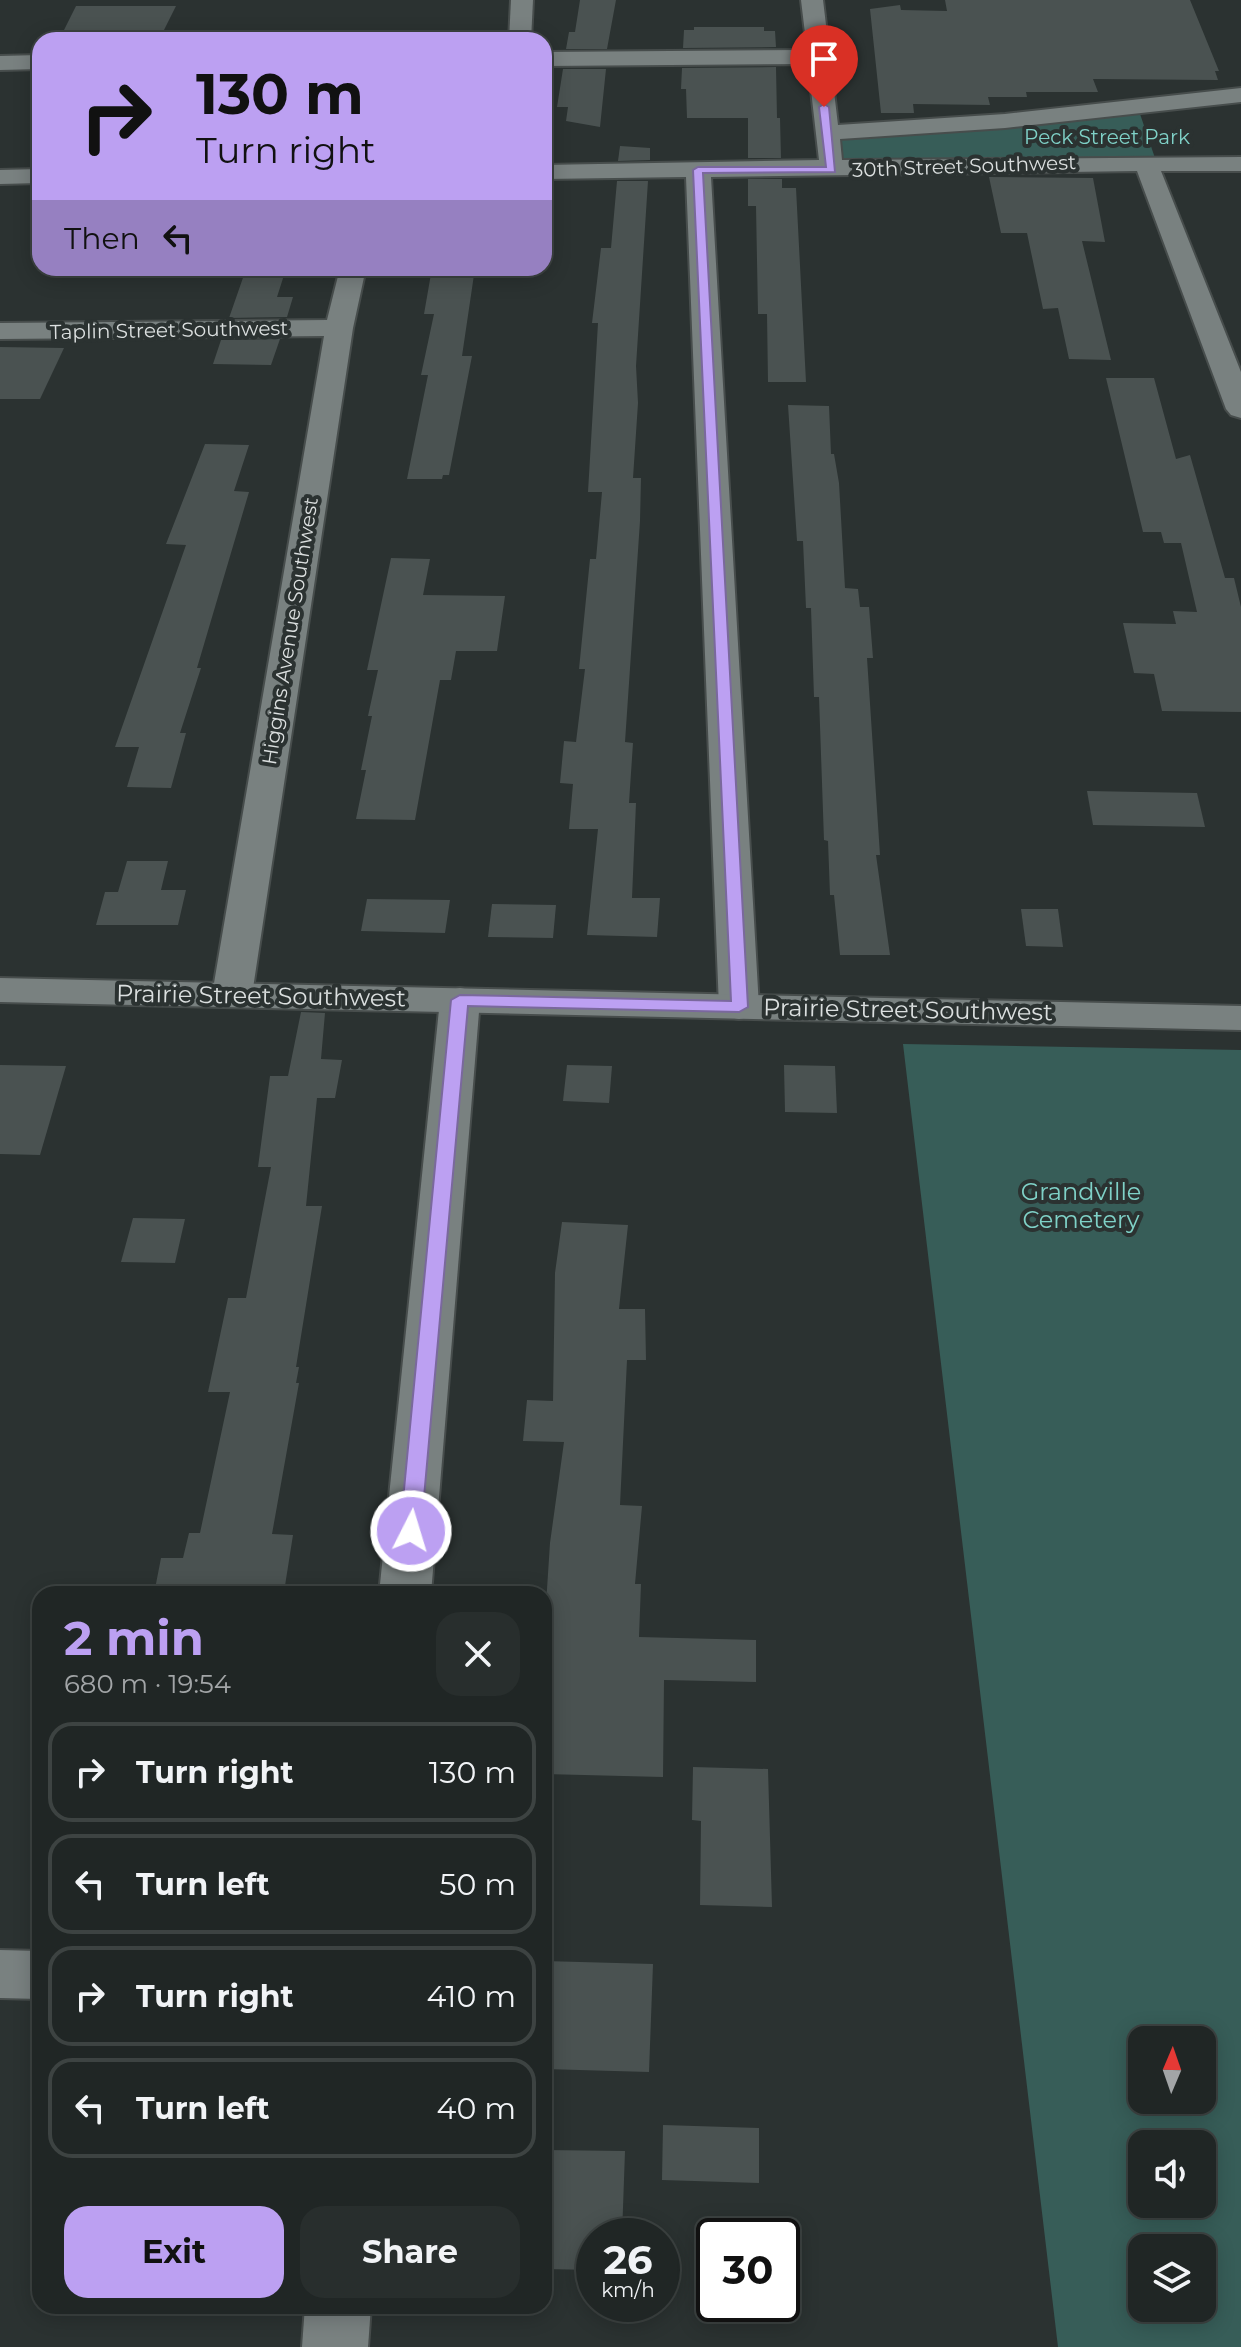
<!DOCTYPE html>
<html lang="en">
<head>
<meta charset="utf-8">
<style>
  :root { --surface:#202625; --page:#282e2d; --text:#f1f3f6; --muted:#a2a5a7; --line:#3d4342; --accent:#bca0f2 }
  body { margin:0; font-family:Montserrat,sans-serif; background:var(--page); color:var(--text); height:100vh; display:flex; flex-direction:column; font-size:30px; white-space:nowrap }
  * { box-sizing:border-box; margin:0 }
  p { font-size:26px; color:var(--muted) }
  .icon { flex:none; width:44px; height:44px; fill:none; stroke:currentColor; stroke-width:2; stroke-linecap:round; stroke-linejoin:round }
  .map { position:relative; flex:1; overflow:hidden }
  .panel { position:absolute; left:32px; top:1586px; width:520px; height:728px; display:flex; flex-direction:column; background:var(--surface); border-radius:24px; box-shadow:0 4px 20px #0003,0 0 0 2px var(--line) }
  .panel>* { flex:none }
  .hud { position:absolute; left:32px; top:32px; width:520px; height:244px; border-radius:24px; box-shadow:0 4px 20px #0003,0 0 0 2px var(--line); background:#bca0f2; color:#111; overflow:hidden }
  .needle { width:52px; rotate:2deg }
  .buttons { position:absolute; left:1128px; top:2026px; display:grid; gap:16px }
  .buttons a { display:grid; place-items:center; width:88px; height:88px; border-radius:16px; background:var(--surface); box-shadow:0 4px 20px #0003,0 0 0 2px var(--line); font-size:40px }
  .speed { position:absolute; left:576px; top:2218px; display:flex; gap:16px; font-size:40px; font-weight:700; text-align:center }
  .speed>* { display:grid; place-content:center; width:104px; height:104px; border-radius:50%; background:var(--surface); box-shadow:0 4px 20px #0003,0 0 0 2px var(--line); line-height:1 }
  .speed small { font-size:20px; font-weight:400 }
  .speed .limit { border:4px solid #111; border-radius:12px; background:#fff; color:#111 }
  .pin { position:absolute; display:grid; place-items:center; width:68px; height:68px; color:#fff; margin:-82px -34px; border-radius:50% 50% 50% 0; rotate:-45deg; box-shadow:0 0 8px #0007 }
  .pin .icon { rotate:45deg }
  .me { position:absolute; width:88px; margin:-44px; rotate:5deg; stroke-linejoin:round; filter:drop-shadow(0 0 6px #0008) }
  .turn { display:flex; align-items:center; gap:28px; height:168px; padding:0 32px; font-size:36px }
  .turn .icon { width:104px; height:104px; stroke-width:2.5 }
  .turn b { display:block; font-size:56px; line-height:68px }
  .then { display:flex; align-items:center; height:76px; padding:0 32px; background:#0003; gap:16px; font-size:30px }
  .round { display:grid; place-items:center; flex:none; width:84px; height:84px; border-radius:24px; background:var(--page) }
  .headline { display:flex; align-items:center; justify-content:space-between; height:136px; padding:0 32px }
  h1 { font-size:48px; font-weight:700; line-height:60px; color:var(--accent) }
  .cta { display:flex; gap:16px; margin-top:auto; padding:16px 32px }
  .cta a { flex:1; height:92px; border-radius:24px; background:var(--accent); color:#111; font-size:32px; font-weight:700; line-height:92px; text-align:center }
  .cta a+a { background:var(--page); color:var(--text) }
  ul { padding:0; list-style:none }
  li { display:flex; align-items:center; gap:24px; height:100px; margin:0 16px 12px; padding:0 16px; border:4px solid var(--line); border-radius:24px }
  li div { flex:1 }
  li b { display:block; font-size:30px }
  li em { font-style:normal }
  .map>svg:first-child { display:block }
</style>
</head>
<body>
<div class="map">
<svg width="1241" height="2347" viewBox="0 0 1241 2347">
  <rect width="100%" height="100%" fill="#2b3231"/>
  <!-- green -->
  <g fill="#375d58" fill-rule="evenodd">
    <path d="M1138 108 1157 164 832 170 827 133Z"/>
    <path d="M903 1044 1241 1050V2347H1058ZM1142 2040H1202V2100H1142ZM1142 2144H1202V2204H1142ZM1142 2248H1202V2308H1142Z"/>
  </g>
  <!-- building -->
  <g fill="#4a5251">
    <path d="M580 0H616L607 49H566L569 32H575Z"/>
    <path d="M945 0H1190L1219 71H1215L1218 80 1093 79 1098 92H1026L1027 97H988L990 105 913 104 914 113H881L870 9 900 5 901 10 947 11Z"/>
    <path d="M76 6H176L159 40H59Z"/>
    <path d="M694 27H764V31H775L776 47 683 48 684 30H694Z"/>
    <path d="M776 67 777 118H773H780L781 158H748V118H687L686 89H681L682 68Z"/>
    <path d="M563 69H606L600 127 566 121 568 107H557Z"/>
    <path d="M620 146 650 148V160L618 161Z"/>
    <path d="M989 177 1093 178 1105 242 1082 241 1111 360 1069 359 1058 308 1043 309 1027 233H1001Z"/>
    <path d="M748 179H782V188H796L806 382H768L767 314H758L756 206H748Z"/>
    <path d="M617 181H648L636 366 638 403 633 478H641L640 521 625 742 633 743 629 803H636L632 898H660L657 937 587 935 598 829H569L573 784 560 783 564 741 576 742 585 669H579L590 559H596L602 492H588L598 323H592L601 248H611Z"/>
    <path d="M432 268H475L462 356H472L449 475H443L442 479H407L428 375H421L434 314H424Z"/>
    <path d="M245 272H285L277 297H293L287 317 229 318Z"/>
    <path d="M280 339 271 365 213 364 221 340Z"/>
    <path d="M0 347 64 348 40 399H0Z"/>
    <path d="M1106 378H1154L1176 459 1190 455 1225 578H1234L1241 607V712L1162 711 1154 674 1134 673 1123 623 1176 624 1173 611 1197 612 1181 543H1164L1161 532H1143Z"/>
    <path d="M788 405 829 406 831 454H834L839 483 845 588 858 589 860 607H869L873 658H867L880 855H876L890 955H840L834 895H830L828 841 824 840 819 697H814L811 608H806L803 541H797Z"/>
    <path d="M205 444 249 445 234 491 249 492 197 668H201L180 733H186L171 788 127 787 139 747H115L186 545 166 544Z"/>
    <path d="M391 558 430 559 423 595 505 596 497 651H456L451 680H440L415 820 356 819 366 770H361L372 716H368L378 670H367Z"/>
    <path d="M1087 791 1197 793 1205 827 1093 825Z"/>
    <path d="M127 861H168L161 890H186L178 925H96L105 892H118Z"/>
    <path d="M367 899 450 900 445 933 361 931Z"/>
    <path d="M492 904 556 905 553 938 488 937Z"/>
    <path d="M1021 909H1058L1063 947 1026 946Z"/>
    <path d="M301 1012 325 1013 321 1059 342 1060 335 1098H317L306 1206H322L296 1367H299L296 1383H299L272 1534 293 1535 284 1592 154 1594 161 1558H183L189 1533H200L230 1392H208L228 1298H246L271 1167H258L270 1076H288Z"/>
    <path d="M0 1065 66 1066 40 1155 0 1154Z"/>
    <path d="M567 1065 612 1066 609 1103 563 1101Z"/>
    <path d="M784 1065 835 1066 837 1113 785 1112Z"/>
    <path d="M133 1218 185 1219 175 1263 121 1262Z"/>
    <path d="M562 1222 628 1225 619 1309H645L646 1360H627L620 1505 642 1506 635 1584H641L639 1637 756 1640V1682L664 1680 663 1777 544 1774V1635L550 1543 564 1442 523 1441 527 1400 553 1401 555 1273Z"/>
    <path d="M693 1767 768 1769 772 1907 700 1905 701 1821 692 1820Z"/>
    <path d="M544 1961 653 1964 649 2072 544 2069Z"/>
    <path d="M663 2125 759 2128V2183L662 2180Z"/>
    <path d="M544 2150 625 2151 622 2236H594V2270L544 2269Z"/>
  </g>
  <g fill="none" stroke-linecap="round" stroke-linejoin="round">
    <!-- minor casing -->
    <g stroke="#474d4c" stroke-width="4">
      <g id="minor">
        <path d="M511 0H533L531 40H509Z"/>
        <path d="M801 0H823L838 125 1005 114 1241 88V102L1005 128 840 139 842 160 1241 157V171H1161L1241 372V418L1231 415 1226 409 1137 171 711 177 759 1007 753 1016 739 1019 725 1016 719 1007 686 177 544 179V165L819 160 808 64 544 66V52L807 50Z"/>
        <path d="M40 55V69L0 70V56Z"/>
        <path d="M40 169V183L0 184V170Z"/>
        <path d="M340 268H366L353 328 252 995 246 1004 232 1007 218 1004 212 995 324 336 0 339V323L327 320Z"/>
        <path d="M460 988 474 991 480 1000 431 1594H379L440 1000 446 991Z"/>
        <path d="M0 1950 40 1951V1999L0 1998Z"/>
        <path d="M305 2306H371L368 2347H302Z"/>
      </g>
    </g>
    <!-- tertiary casing -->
    <g stroke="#474d4c" stroke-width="4">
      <path id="tertiary" d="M0 978 1241 1006V1030L0 1002Z"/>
    </g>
    <!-- minor -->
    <use href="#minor" fill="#798180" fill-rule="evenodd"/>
    <!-- tertiary -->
    <use href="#tertiary" fill="#798180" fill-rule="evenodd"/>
  </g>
  <!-- route -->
  <path fill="#bca0f2" stroke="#7a689d" stroke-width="2" d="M824 104 829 107 835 172 703 173 748 1007 739 1012 468 1006 421 1531 418 1536H403L400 1531 451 1000 460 995 731 1001 693 170 698 167H826L819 107Z"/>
  <g text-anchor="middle" stroke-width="8" stroke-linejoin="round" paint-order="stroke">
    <!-- far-park labels -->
    <g font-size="20" fill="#7fd1c7" stroke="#2b3231">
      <text x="1107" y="144">Peck Street Park</text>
    </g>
    <!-- far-street labels -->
    <g font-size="20" fill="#dbdfdf" stroke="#2b3231">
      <text transform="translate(964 166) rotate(-2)" y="7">30th Street Southwest</text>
      <text transform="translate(169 330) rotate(-1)" y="7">Taplin Street Southwest</text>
      <text transform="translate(290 631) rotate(-81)" y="7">Higgins Avenue Southwest</text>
    </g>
    <!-- street labels -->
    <g font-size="24" fill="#dbdfdf" stroke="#2b3231">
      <text transform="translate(261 996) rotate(1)" y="8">Prairie Street Southwest</text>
      <text transform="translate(908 1010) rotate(1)" y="8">Prairie Street Southwest</text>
    </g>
    <!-- park labels -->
    <g font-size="24" fill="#7fd1c7" stroke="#2b3231">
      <text x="1081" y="1200">Grandville<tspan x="1081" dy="28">Cemetery</tspan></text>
    </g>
  </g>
</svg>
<div class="buttons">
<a><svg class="needle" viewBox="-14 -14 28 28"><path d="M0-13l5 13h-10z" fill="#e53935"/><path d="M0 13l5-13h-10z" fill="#a2a5a7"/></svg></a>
<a><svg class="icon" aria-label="sound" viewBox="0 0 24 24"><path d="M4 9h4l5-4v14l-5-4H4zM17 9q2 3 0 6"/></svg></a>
<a><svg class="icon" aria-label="layers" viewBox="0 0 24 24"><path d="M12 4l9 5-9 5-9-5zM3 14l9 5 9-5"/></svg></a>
</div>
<div class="speed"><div>26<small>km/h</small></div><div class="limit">30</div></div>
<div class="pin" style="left:824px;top:107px;background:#d93025"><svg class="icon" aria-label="arrive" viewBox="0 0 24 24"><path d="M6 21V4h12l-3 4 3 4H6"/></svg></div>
<svg class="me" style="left:411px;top:1531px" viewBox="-20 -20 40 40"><circle r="17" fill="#bca0f2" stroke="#fff" stroke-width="3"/><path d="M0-11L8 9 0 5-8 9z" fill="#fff"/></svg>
<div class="hud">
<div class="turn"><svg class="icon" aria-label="right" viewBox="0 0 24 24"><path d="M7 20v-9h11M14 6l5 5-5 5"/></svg><div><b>130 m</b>Turn right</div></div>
<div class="then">Then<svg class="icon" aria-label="left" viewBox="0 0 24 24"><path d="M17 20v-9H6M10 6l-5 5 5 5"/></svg></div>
</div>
<section class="panel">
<div class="headline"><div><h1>2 min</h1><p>680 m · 19:54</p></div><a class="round"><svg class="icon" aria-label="close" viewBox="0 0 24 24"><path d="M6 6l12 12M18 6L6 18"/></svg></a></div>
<ul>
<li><svg class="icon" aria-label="right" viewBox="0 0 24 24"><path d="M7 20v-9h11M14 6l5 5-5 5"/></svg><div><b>Turn right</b></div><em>130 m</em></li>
<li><svg class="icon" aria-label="left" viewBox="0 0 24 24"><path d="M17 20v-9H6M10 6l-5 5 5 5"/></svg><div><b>Turn left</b></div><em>50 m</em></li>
<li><svg class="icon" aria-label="right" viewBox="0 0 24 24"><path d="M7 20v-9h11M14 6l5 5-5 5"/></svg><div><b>Turn right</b></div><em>410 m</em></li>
<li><svg class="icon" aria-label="left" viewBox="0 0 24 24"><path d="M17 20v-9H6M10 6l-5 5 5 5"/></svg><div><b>Turn left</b></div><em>40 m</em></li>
</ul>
<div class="cta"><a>Exit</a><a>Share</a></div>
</section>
</div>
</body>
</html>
